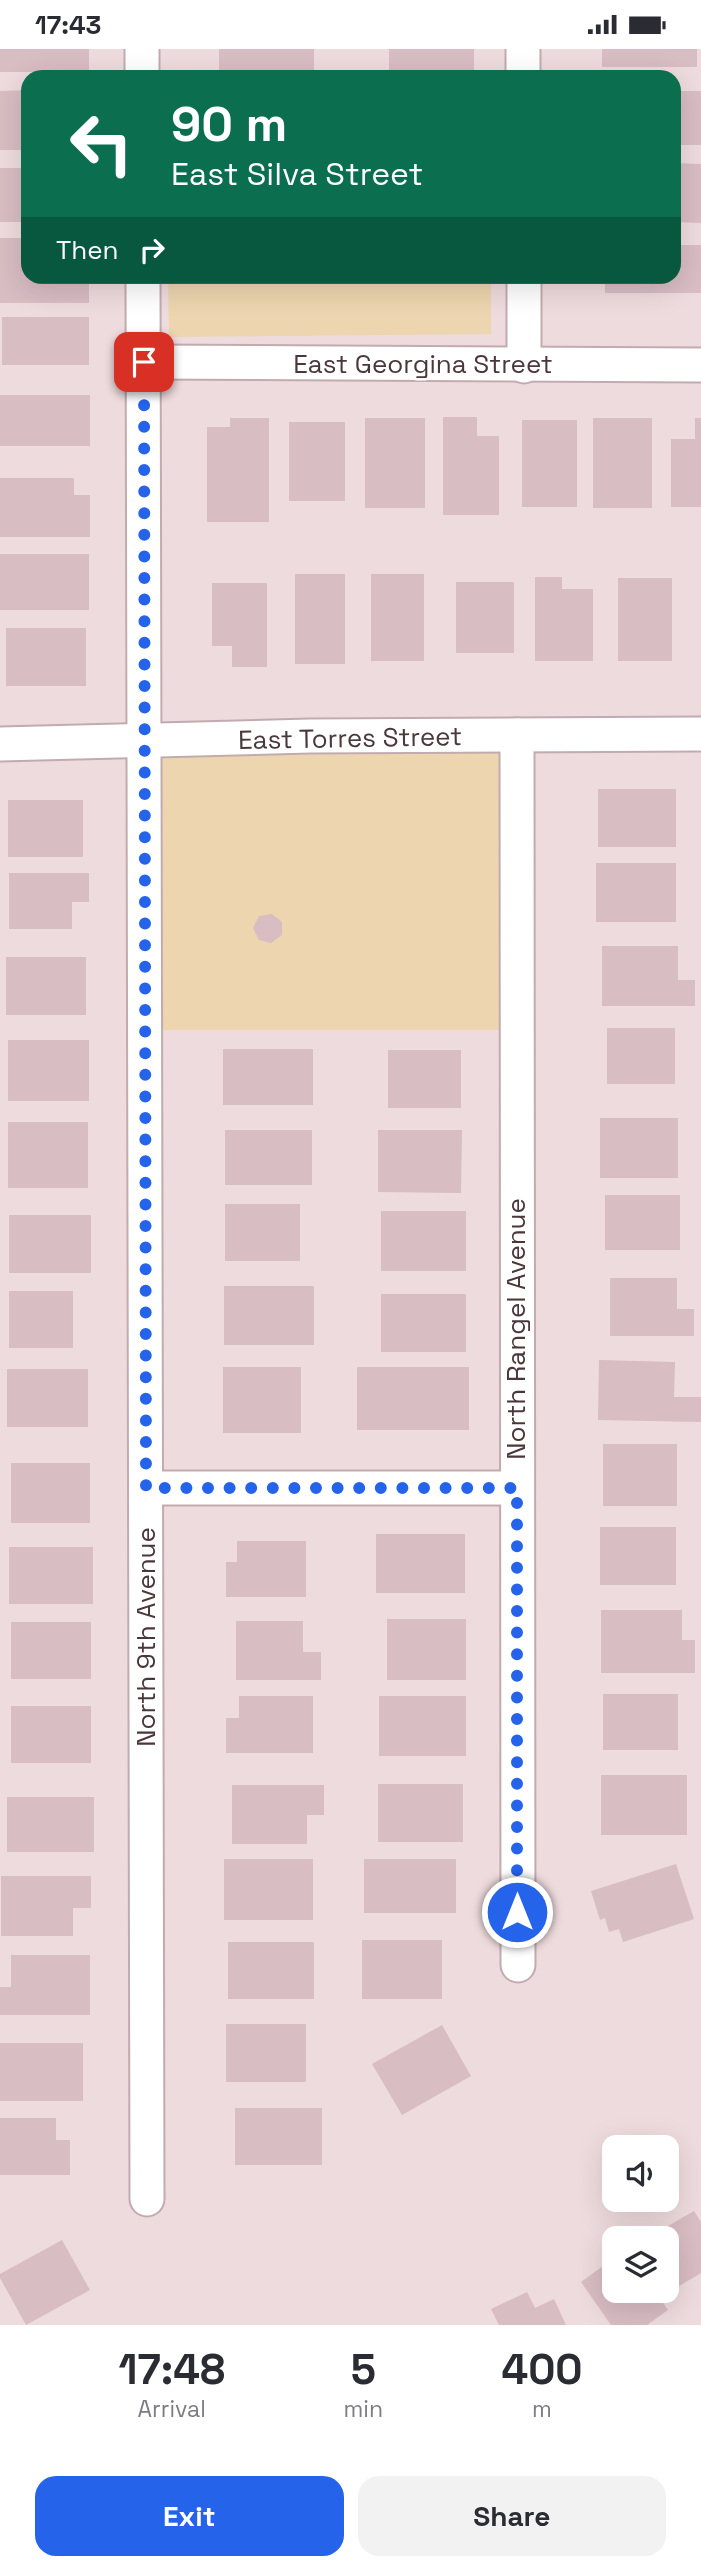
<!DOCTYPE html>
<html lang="en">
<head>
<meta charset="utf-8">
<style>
  :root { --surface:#fff; --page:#f2f2f3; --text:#2b2b33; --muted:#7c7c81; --accent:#2563eb }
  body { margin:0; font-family:"Space Grotesk",sans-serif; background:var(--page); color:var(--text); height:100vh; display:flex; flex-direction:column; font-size:26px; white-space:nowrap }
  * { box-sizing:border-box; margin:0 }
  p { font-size:23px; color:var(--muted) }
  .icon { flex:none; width:38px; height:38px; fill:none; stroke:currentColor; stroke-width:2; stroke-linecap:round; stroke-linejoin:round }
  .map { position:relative; height:2276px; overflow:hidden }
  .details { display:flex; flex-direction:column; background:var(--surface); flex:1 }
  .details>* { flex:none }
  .banner { position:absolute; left:21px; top:21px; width:660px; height:214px; border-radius:21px; box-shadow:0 7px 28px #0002; background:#0b6e4f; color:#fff; overflow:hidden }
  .tools { position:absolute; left:602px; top:2086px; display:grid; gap:14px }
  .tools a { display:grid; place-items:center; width:77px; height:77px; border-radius:14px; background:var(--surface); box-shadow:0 7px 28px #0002; font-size:35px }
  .pin { position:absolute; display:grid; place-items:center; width:60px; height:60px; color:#fff; margin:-30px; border-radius:14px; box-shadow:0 4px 10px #0006 }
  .me { position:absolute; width:77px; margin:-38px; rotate:0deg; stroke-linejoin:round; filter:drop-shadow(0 0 5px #0008) }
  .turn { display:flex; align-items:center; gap:24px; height:147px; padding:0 35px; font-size:32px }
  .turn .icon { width:91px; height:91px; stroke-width:2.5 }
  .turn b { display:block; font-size:49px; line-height:60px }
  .then { display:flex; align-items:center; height:66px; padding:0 35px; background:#0003; gap:14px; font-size:26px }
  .eta { display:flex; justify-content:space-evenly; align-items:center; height:119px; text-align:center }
  .eta b { font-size:42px; font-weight:600; line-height:49px }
  .action { display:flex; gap:14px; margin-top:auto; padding:14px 35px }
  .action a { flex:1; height:80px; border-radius:21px; background:var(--accent); color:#fff; font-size:28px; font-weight:600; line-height:80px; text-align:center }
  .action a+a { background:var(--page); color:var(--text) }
  .status { display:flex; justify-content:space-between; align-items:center; height:49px; padding:0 35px; background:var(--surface); direction:ltr }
  .status svg { height:19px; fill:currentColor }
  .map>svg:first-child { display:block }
</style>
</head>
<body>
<div class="status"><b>17:43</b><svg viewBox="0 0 49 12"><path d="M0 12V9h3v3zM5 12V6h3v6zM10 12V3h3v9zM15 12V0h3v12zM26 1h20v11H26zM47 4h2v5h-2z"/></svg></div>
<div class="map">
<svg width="701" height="2276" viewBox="0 0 701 2276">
  <rect width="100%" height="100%" fill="#f5e9eb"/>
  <!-- residential -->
  <path fill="#eedbdd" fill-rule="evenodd" d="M0 0H701V2276H0ZM28 28H674V228H28ZM614 2098H667V2151H614ZM614 2189H667V2242H614Z"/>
  <!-- green -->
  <g fill="#ecd5af">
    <path d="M168 228H491V285L169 288Z"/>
    <path d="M517 686 515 981H145L144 693Z"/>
  </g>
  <!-- building -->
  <g fill="#d8bdc3">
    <rect x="0" y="0" width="89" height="23"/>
    <rect x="219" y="0" width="95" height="23"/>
    <rect x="389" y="0" width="85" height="24"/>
    <rect x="602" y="0" width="95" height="18"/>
    <path d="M28 41V101H0V42Z"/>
    <rect x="674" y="42" width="27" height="54"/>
    <path d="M674 114 701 115V174L674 173Z"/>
    <rect x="0" y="119" width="28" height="54"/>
    <path d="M0 189H28V228H89V254H0Z"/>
    <path d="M674 196H701V244H605V228H674Z"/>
    <rect x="2" y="268" width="87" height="48"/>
    <rect x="0" y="346" width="90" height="51"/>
    <path d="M443 368H477V387H499V466H443Z"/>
    <path d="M230 369H269V473H207V378H230Z"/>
    <rect x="365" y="369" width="60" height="90"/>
    <rect x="593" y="369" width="59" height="90"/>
    <path d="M695 369H701V458H671V390H695Z"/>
    <rect x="522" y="371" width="55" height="87"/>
    <rect x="289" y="373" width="56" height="79"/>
    <path d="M0 429H74V446H90V488H0Z"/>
    <rect x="0" y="505" width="89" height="56"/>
    <rect x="295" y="525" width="50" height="90"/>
    <rect x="371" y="525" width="53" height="87"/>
    <path d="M535 528H562V540H593V612H535Z"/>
    <rect x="618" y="529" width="54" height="83"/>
    <rect x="456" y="533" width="58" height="71"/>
    <path d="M212 534H267V618H232V597H212Z"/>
    <rect x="6" y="579" width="80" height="58"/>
    <rect x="598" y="740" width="78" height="58"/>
    <rect x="8" y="751" width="75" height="57"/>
    <rect x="596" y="814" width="80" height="59"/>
    <path d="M9 824H89V853H72V880H9Z"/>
    <path d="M272 865 282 873V886L271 894 259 891 253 879 259 867Z"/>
    <path d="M602 897H678V931H695V957H602Z"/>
    <rect x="6" y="908" width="80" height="58"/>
    <rect x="607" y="979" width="68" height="56"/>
    <rect x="8" y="991" width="81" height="61"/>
    <rect x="223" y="1000" width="90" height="56"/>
    <rect x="388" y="1001" width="73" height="58"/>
    <rect x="600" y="1069" width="78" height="60"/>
    <rect x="8" y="1073" width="80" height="66"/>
    <rect x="225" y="1081" width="87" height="55"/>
    <path d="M378 1081H462L461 1144 378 1143Z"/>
    <rect x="605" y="1146" width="75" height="55"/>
    <rect x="225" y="1155" width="75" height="57"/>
    <rect x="381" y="1162" width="85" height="60"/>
    <rect x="9" y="1166" width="82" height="58"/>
    <path d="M610 1229H677V1260H694V1287H610Z"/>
    <rect x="224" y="1237" width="90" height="59"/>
    <rect x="9" y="1242" width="64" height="57"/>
    <rect x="381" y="1245" width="85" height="58"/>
    <path d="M599 1311 675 1313 674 1348H701V1373L598 1371Z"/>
    <rect x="223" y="1318" width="78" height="66"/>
    <rect x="357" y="1318" width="112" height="63"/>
    <rect x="7" y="1320" width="81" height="58"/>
    <rect x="603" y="1395" width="74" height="62"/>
    <rect x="11" y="1414" width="79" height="60"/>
    <rect x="600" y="1478" width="76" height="58"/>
    <rect x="376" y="1485" width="89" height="59"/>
    <path d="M237 1492H306V1548H226V1513H237Z"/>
    <rect x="9" y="1498" width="84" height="57"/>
    <path d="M601 1561H682V1591H695V1624H601Z"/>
    <rect x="387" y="1570" width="79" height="61"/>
    <path d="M236 1572H303V1603H321V1631H236Z"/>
    <rect x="11" y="1573" width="80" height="57"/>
    <rect x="603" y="1645" width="75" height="56"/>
    <path d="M239 1647H313V1704H226V1669H239Z"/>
    <rect x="379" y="1647" width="87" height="60"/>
    <rect x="11" y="1657" width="80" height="57"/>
    <rect x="601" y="1726" width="86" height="60"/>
    <rect x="378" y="1735" width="85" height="58"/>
    <path d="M232 1736H324V1766H307V1795H232Z"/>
    <rect x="7" y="1748" width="87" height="55"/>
    <rect x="224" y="1810" width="89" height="61"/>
    <rect x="364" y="1810" width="92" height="54"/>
    <path d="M676 1815 694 1870 623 1893 619 1880 609 1883 605 1869 600 1871 591 1842Z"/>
    <path d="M1 1827H91V1859H73V1887H1Z"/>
    <rect x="362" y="1891" width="80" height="59"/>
    <rect x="228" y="1893" width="86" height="57"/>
    <path d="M11 1906H90V1966H0V1938H11Z"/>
    <rect x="226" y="1975" width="80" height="58"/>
    <path d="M442 1976 471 2027 402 2066 372 2015Z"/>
    <rect x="0" y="1994" width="83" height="58"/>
    <rect x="235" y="2059" width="87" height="57"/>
    <path d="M0 2069H56V2091H70V2126H0Z"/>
    <path d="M694 2162 701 2173V2224L674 2240 667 2228V2189H647Z"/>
    <path d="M62 2191 90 2241 26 2276 0 2229V2225Z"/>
    <path d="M614 2209V2242H655L668 2261 647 2276H611L581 2233Z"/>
    <path d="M527 2243 535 2259 554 2250 566 2276H499L491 2260Z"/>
  </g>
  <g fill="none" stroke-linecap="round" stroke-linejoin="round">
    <!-- minor casing -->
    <g stroke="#c2abaf" stroke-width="37">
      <g id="minor">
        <path d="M142 0V28"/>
        <path d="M523 0V28"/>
        <path d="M143 228 147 2150"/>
        <path d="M524 228V317"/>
        <path d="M144 313 701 316"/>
        <path d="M517 686 518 1916"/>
        <path d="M0 695 310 687 701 685"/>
        <path d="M146 1439H517"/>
      </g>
    </g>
    <!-- minor -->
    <use href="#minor" stroke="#fff" stroke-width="33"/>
  </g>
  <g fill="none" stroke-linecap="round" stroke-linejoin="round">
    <!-- route -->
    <path stroke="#2563eb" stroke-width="12" stroke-dasharray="0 21.6" d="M144 313 146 1439H517V1863"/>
  </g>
  <g text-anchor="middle" stroke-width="5" stroke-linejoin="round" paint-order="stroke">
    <!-- street labels -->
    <g font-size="26" fill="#4a373b" stroke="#fff">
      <text x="423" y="324">East Georgina Street</text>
      <text transform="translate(350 689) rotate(-1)" y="9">East Torres Street</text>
      <text transform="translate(516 1280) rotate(-90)" y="9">North Rangel Avenue</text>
      <text transform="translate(146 1588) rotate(-90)" y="9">North 9th Avenue</text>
    </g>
  </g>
</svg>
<div class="tools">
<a><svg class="icon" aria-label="sound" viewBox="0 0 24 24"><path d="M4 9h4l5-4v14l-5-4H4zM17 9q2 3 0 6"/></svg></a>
<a><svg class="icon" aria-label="layers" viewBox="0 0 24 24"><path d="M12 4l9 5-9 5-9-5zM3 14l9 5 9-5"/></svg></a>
</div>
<div class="pin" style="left:144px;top:313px;background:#d93025"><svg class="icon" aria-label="arrive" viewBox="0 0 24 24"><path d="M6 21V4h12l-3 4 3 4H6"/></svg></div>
<svg class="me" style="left:517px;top:1863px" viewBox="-20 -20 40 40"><circle r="17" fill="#2563eb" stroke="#fff" stroke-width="3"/><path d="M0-11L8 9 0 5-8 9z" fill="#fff"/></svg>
<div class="banner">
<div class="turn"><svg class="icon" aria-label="left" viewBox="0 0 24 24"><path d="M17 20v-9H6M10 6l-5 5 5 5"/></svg><div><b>90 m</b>East Silva Street</div></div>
<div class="then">Then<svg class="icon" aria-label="right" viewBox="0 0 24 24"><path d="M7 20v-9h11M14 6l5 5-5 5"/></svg></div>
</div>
</div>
<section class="details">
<div class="eta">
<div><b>17:48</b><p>Arrival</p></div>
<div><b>5</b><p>min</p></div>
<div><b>400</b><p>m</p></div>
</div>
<div class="action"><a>Exit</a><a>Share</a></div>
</section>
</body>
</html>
